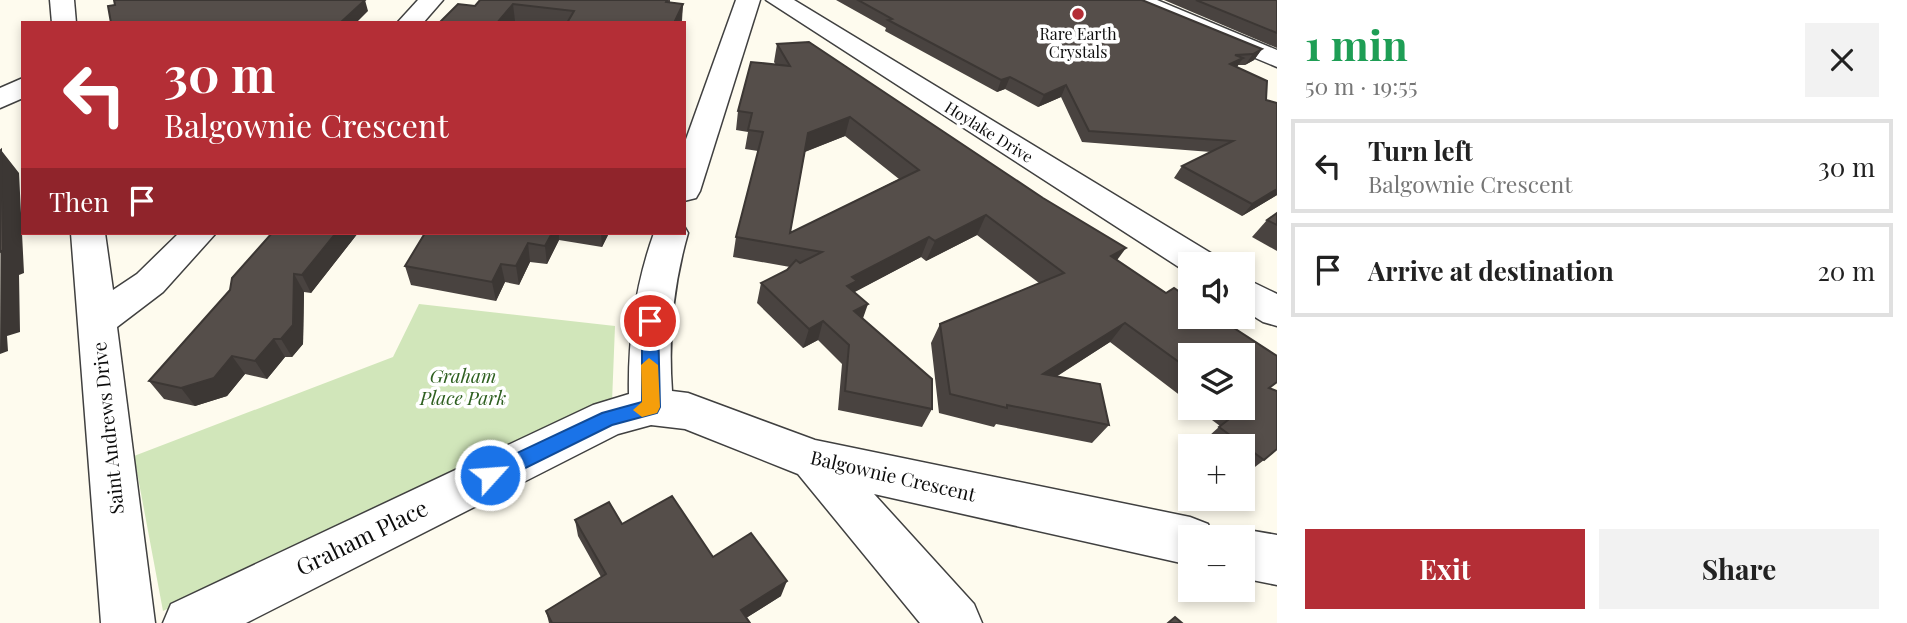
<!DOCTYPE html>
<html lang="en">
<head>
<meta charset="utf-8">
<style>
  :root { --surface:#fff; --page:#f2f2f2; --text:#222; --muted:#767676; --line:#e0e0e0; --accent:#b42e36 }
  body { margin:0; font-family:"Playfair Display",serif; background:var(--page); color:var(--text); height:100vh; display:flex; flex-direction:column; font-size:26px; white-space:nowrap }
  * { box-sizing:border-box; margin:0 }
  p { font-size:23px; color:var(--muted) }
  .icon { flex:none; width:38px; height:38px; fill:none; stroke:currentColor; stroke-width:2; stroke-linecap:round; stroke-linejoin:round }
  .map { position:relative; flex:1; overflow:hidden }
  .details { display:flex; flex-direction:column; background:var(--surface); width:630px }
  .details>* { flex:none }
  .hud { position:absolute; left:21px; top:21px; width:665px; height:214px; border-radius:0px; box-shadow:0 4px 10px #0003; background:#b42e36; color:#fff; overflow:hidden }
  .fabs { position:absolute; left:1178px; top:252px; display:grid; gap:14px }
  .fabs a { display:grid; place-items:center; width:77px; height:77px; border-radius:0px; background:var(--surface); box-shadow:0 4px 10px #0003; font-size:35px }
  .pin { position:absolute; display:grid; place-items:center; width:60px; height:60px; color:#fff; margin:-30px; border:4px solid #fff; border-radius:50%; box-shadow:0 2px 7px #0007 }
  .me { position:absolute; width:77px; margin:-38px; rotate:64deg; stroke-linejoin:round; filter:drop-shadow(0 0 5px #0008) }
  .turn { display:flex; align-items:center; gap:24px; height:147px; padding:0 28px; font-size:32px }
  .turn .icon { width:91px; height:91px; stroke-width:2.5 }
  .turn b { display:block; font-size:49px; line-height:60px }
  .then { display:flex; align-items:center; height:66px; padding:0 28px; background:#0003; gap:14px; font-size:26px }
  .round { display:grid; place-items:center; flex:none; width:74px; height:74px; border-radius:0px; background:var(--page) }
  .summary { display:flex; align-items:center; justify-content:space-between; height:119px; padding:0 28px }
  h1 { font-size:42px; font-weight:700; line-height:52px; color:#1e9e55 }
  .button { display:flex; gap:14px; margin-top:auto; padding:14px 28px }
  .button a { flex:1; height:80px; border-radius:0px; background:var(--accent); color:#fff; font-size:28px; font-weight:700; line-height:80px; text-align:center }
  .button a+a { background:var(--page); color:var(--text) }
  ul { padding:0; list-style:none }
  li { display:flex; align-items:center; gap:21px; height:94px; margin:0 14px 10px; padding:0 14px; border:4px solid var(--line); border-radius:0px }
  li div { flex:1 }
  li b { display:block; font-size:26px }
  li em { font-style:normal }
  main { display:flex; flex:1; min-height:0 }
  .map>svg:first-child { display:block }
</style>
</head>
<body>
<main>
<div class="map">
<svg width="1277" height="623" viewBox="0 0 1277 623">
  <rect width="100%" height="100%" fill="#fefbee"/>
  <!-- green -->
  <path fill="#d1e6ba" d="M419 304 615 326 612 402 163 611 134 456 393 357Z"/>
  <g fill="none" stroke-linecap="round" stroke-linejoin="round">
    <!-- minor casing -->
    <g stroke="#404040" stroke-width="3">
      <g id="minor">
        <path d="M50 0H74L76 23H52Z"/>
        <path d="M418 0H443L423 23H397Z"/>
        <path d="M736 0H760L700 191 696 198 684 201V145Z"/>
        <path d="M766 0H794L1214 255 1219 264H1190L1188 273Z"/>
        <path d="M1125 0H1157L1277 50V67L1129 5Z"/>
        <path d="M23 78V98L0 108V88Z"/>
        <path d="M684 226 688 233C673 286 668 336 672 391L688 393 815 440 1190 517 1208 524 1213 537H1190V565L874 494 974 604 982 623H920L798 474 685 429 651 425 618 434 246 623H163L171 604 593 405 629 394C628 338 635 286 654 233H684Z"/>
        <path d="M71 233H105L113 290 137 274 179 233H216L163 292 117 327 155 623H101Z"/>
        <path d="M1242 277 1277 294V326L1263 322 1242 309Z"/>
        <path d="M1242 529 1277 535V585L1242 578V537H1224Z"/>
      </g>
    </g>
    <!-- minor -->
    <use href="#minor" fill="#fff" fill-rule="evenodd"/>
  </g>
  <!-- wall -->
  <g fill="#494340" fill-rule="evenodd">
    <path d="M480 0H670V2L683 4 682 21 681 23H533L515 21 514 23H439L475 6Z"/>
    <path d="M836 0H1142L1262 49 1254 60 1245 65H1238L1237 67 1266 100 1277 103V195L1242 216 1174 178 1182 166 1211 152 1082 142 1061 97 1038 107 1005 89 997 92 885 31 886 28Z"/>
    <path d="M1164 0H1277V48Z"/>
    <path d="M777 44 1117 260 1272 389 1264 460 1242 477V446L1199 445 1220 426 1196 408H1242L1190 355V403L1110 342 1056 377 1109 425 1092 443 996 424 994 427 939 413 931 343 940 324 1039 283 977 235 926 261 921 257 854 292 862 318 932 409 922 427 838 410 842 364 818 340 803 348 757 303 761 283 787 270 790 267 733 257 736 237 758 151 745 149 748 132 736 130 738 111 776 65 774 62ZM845 136 899 179 790 233 805 152Z"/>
    <path d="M1277 213V251L1252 237 1267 220Z"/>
    <path d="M358 233 311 293 304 292 303 344 292 357H285L267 379 245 374 227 396 195 406 164 399 149 381 230 290Z"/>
    <path d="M425 233H609L602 247 559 240 547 264 530 262 519 285 505 282 496 301 411 285 405 266Z"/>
    <path d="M575 520 622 524 713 557 781 596 746 618 750 623H549L546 611 601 577 578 536Z"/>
  </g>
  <!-- shaded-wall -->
  <g fill="#3c3734">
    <path d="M365 0 368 11 356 23H340Z"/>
    <path d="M513 4 515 21 514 23H497Z"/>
    <path d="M683 4 681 23H674Z"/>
    <path d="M1262 49 1254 60 1245 65 1253 54Z"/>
    <path d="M1243 58 1235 70 1230 64Z"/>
    <path d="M1010 77 1005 89 997 92 1001 80Z"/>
    <path d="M1066 85 1061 97 1038 107 1044 95Z"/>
    <path d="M850 117 845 136 804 152 808 133Z"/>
    <path d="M1 150 19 173 24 273 19 275 20 332 7 336 8 351 0 354Z"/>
    <path d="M1277 189V195L1242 216 1252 204Z"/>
    <path d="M986 215 977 235 926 261 935 241Z"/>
    <path d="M336 233H358L311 293 302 275Z"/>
    <path d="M552 233H559V240L547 264 545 246Z"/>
    <path d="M601 233H609L602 247Z"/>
    <path d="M929 237 921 257 853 293 847 286 852 277Z"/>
    <path d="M528 243 530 262 519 285 516 266Z"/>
    <path d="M1126 248 1112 267 1111 256Z"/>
    <path d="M501 264 505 282 496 301 492 282Z"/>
    <path d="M294 274 304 292 303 344 292 357 281 339Z"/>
    <path d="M868 304 861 324 854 311Z"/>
    <path d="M823 321 818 340 803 348 809 329Z"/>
    <path d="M1125 323 1110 342 1030 393 1043 374Z"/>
    <path d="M274 339 285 357 267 379 255 361Z"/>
    <path d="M232 356 245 374 227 396 195 406 181 388Z"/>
    <path d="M787 581 781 596 738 623 741 610Z"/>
  </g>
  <!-- building -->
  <g fill="#554e4a" stroke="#3c3734" stroke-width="2" fill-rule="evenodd">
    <path d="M114 0H365L340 23H111L108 6 115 5Z"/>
    <path d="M480 0H667L666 2 683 4 674 23H567L574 11 513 4 497 23H439L458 4 475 6Z"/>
    <path d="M858 0H1142L1262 49 1253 54 1235 55 1243 58 1230 64 1267 81 1266 100 1277 103V189L1252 204 1182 166 1233 141 1089 131 1066 85 1044 95 1010 77 1001 80 888 20 892 19Z"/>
    <path d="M1196 0H1277V33Z"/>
    <path d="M809 42 1043 198 1126 248 1111 256 1166 293 1174 288 1190 299V317H1217L1277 356V382L1269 388 1277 391V449L1264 460 1219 427 1242 409 1241 408H1242V355H1190V370L1125 323 1043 374 1100 384 1109 425 1007 405V408L950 394 940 324 1064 273 986 215 935 241 929 237 852 277 857 281 847 286 868 304 854 311 932 379V409L845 391 849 345 823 321 809 329 761 283 787 270 796 260 800 263 822 252 736 237 763 132 748 130 752 113 738 111 751 62 790 66 777 44ZM850 117 919 170 790 233 808 133Z"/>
    <path d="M1 150 3 250 0 252V151Z"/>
    <path d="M1277 213V225L1267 220Z"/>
    <path d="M272 233H336L302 275 294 274 293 325 281 339H274L255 361 232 356 214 378 181 388 149 381 230 290 232 278Z"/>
    <path d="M425 233H552L545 246 528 243 516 266 501 264 492 282 405 266Z"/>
    <path d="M672 496 713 557 751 533 787 581 741 610 750 623H552L546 611 606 574 575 520 609 502 622 524Z"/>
    <path d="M1175 617 1182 623H1168Z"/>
  </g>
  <!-- route -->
  <path fill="#1a73e8" stroke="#114b97" stroke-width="2" d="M650 315 658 321 660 407 657 413 612 425 497 482 490 484 483 482 480 475 483 469 602 413 642 402V321Z"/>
  <!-- slow -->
  <path fill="#f59e0b" d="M649 358 658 365 660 407 657 413 642 417 633 410 642 402 641 365Z"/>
  <!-- markers -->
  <circle fill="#b42e36" stroke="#fff" stroke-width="2.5" cx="1078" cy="14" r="7"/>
  <g text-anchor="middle" stroke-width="7" stroke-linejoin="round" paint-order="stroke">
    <!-- far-poi labels -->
    <g font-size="16" fill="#0d0d0d" stroke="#fff">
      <text x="1078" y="40">Rare Earth<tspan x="1078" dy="18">Crystals</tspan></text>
    </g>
    <!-- far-street labels -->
    <g font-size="16" fill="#0d0d0d" stroke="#fff">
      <text transform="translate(989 132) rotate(32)" y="6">Hoylake Drive</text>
    </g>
    <!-- park labels -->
    <g font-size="19" font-style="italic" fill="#2f6021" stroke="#fff">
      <text x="463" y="383">Graham<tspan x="463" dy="22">Place Park</tspan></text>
    </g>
    <!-- street labels -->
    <g font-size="19" fill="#0d0d0d" stroke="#fff">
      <text transform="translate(108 428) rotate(-96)" y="7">Saint Andrews Drive</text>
      <text transform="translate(893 476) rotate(13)" y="7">Balgownie Crescent</text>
    </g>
    <!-- near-street labels -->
    <g font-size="23" fill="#0d0d0d" stroke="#fff">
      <text transform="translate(362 538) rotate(-26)" y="8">Graham Place</text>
    </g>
  </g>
</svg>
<div class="fabs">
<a><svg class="icon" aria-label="sound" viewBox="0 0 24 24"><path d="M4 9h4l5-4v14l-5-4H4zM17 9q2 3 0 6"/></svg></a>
<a><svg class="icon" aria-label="layers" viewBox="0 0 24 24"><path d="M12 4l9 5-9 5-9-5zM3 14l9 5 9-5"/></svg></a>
<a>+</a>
<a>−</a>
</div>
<div class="pin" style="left:650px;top:321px;background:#d93025"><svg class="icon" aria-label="arrive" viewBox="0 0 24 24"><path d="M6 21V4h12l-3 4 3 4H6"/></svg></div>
<svg class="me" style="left:490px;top:475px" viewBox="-20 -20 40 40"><circle r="17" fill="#1a73e8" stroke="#fff" stroke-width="3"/><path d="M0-11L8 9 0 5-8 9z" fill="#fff"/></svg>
<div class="hud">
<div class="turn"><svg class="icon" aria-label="left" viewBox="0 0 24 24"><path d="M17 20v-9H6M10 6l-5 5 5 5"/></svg><div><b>30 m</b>Balgownie Crescent</div></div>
<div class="then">Then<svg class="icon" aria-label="arrive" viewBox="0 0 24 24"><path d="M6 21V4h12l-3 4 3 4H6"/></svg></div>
</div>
</div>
<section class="details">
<div class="summary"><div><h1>1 min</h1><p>50 m · 19:55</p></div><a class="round"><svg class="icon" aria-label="close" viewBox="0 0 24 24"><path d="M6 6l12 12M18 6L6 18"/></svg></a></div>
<ul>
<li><svg class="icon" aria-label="left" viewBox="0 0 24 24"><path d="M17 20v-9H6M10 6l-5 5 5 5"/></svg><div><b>Turn left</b><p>Balgownie Crescent</p></div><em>30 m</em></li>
<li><svg class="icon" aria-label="arrive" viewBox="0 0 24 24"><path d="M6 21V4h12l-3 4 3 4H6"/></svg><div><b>Arrive at destination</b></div><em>20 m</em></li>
</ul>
<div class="button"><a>Exit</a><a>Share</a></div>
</section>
</main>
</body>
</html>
